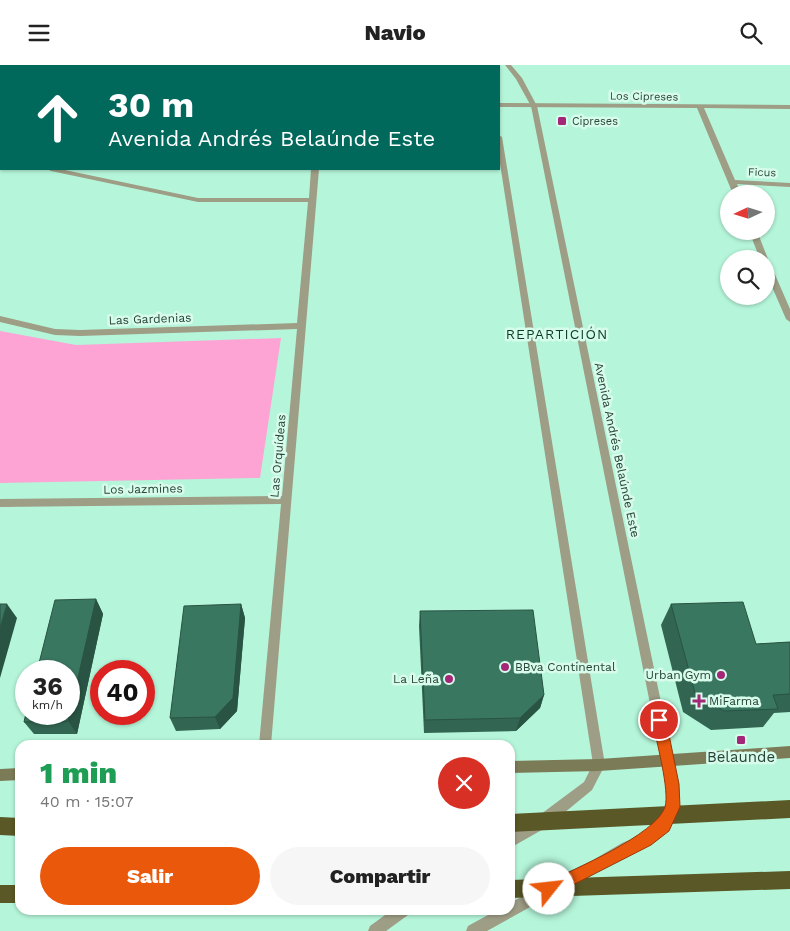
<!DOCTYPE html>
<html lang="es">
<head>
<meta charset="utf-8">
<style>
  :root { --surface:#fff; --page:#f6f6f6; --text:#222; --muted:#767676; --accent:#ea580c }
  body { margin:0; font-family:"Work Sans",sans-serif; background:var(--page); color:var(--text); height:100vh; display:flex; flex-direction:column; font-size:19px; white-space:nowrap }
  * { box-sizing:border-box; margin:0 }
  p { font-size:16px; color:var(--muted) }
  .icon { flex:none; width:28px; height:28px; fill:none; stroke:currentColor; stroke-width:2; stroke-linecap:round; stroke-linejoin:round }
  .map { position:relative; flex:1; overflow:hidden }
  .panel { position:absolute; left:15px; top:675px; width:500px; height:175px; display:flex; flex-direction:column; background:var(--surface); border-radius:15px; box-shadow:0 1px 4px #0004 }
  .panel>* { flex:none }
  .guide { position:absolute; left:0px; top:0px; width:500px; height:105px; box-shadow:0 1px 4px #0004; background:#00695c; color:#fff; overflow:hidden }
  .needle { width:32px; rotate:266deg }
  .tools { position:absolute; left:720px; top:120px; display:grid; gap:10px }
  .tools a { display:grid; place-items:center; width:55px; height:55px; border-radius:50%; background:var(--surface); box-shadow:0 1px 4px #0004; font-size:25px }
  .speed { position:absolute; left:15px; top:595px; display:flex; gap:10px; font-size:25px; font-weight:700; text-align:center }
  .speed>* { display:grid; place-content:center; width:65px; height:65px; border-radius:50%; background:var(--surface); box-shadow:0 1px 4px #0004; line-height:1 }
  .speed small { font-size:12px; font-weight:400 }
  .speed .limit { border:8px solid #d22; background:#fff; color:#111 }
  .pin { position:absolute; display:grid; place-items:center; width:42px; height:42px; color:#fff; margin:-21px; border:2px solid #fff; border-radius:50%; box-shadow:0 1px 5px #0007 }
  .me { position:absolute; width:55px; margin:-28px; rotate:61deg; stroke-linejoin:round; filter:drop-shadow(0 0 4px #0008) }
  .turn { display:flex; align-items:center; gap:18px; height:105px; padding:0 25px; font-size:22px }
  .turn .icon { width:65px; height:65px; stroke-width:2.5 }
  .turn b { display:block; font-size:35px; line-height:42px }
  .round { display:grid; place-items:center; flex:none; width:52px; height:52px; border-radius:26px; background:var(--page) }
  .overview { display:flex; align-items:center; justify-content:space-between; height:85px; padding:0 25px }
  h1 { font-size:30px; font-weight:800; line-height:38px; color:#1e9e55 }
  .button { display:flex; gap:10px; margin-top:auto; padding:10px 25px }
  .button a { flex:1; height:58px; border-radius:30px; background:var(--accent); color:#fff; font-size:20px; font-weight:800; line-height:58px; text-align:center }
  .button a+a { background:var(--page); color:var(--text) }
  header { display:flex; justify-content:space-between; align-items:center; height:65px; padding:0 25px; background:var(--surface); font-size:22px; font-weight:800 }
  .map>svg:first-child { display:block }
</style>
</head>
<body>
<header><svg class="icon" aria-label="menu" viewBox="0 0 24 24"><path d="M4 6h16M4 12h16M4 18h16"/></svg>Navio<svg class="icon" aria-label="search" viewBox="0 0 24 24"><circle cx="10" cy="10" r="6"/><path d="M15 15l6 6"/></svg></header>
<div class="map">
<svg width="790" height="866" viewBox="0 0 790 866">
  <rect width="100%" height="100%" fill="#b5f6da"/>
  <!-- green -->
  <path fill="#fda4d5" d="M0 266 76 280 281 273 260 413 0 418Z"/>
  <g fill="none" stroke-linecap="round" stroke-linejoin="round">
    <!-- minor -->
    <g fill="#9e9d85" fill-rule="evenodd">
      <path d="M95 0H107L108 1H96Z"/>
      <path d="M499 38 790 40V44L704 43 735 115 790 118V122L737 119 741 129H733L697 43 499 42Z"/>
      <rect x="0" y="91" width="1" height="4"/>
      <path d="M47 104H60L198 133H309L311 104H319L271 680H259L281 439 0 442V434L282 431 297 264 80 271 55 270 0 257V251L55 264 80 265 297 258 308 137H198L51 106Z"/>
      <path d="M749 166H757L768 194 767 196 770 198 790 244V257L786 254 766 208V194H760Z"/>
    </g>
    <!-- tertiary -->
    <g fill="#9e9d85" fill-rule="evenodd">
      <path d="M470 0H476L477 1H471Z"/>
      <path d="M505 0H511L522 13 537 41 678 719C679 737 680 747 669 763 660 777 644 781 631 788 606 801 583 815 558 826L553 824 551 819 553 814 593 795 622 778 641 770 659 755 667 741 666 719 531 41 516 14Z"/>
      <path d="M499 70 502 72 605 700 592 725 547 762 510 783V769L537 752 584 717 593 699 499 92Z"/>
      <path d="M545 819 550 821 552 826 550 831 487 866H466L468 861 497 845H510V838Z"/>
      <path d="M392 845H410L408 850 386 866H368L370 861Z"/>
    </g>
    <!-- secondary -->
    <g fill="#7c7b57" fill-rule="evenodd">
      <path d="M790 681V693L599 706 510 708V696L599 694Z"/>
      <path d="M20 703V715L0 716V704Z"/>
    </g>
    <!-- trunk -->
    <g fill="#5a5826" fill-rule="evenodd">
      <path d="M790 735V753L510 767V749Z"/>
      <path d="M0 752 20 753V771L0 770Z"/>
      <path d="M790 806V824L510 833V815Z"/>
      <rect x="0" y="820" width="20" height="18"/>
    </g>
  </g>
  <!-- wall -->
  <g fill="#326653">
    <path d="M96 534 103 549 77 669H34L24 657Z"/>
    <path d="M241 539 245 553 237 646 220 664 176 666 170 653Z"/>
    <path d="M671 539 756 579 790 577V647L774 648 763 662 711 665 683 647 661 560Z"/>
    <path d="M420 546 544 630 540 643 516 666 424 668 419 561Z"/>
  </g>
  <!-- shaded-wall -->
  <g fill="#295343">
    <path d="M96 534 103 549 77 669 68 656Z"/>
    <path d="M7 539 17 553 0 613V563Z"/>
    <path d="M241 539 245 553 237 646 220 664 215 652Z"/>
    <path d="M544 630 540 643 516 666 520 653Z"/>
  </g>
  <!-- building -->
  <g fill="#3a7760" stroke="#295343">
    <path d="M96 534 68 656 24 657 26 648V649H69V606H37L55 535Z"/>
    <path d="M743 537 756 579 790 577V629L773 630 778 644 724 646 695 628 671 539Z"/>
    <path d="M0 539H7L0 563Z"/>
    <path d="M241 539 233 633 215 652 170 653 184 541Z"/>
    <path d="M533 545 544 630 520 653 425 655 420 546Z"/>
  </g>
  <!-- route -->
  <path fill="#ea580c" stroke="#983908" d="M659 649 664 651 666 655 679 719 680 742 669 766 651 780 555 829 549 832 544 829 542 824 544 819C572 805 656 770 665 742 670 726 656 674 652 655L654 651Z"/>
  <!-- markers -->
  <g fill="#a42677" stroke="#d7fceb" stroke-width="2">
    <rect x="557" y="51" width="10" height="10" rx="2.5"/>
    <circle cx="505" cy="602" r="5"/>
    <circle cx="721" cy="610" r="5"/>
    <circle cx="449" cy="614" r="5"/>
    <path d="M696.5 628.5h5v5h5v5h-5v5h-5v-5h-5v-5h5z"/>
    <rect x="736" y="670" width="10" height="10" rx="2.5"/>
  </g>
  <g text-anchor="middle" stroke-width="5" stroke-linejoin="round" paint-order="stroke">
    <!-- far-street labels -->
    <g font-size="11" fill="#294338" stroke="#d7fceb">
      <text transform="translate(644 31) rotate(1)" y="4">Los Cipreses</text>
      <text transform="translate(762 107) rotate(2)" y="4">Ficus</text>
    </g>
    <!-- far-poi labels -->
    <g font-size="11" fill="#294338" stroke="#d7fceb" text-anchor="start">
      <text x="572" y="60">Cipreses</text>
    </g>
    <!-- street labels -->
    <g font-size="12" fill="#294338" stroke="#d7fceb">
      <text transform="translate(150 254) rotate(-2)" y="4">Las Gardenias</text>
      <text transform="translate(617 385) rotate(78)" y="4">Avenida Andrés Belaúnde Este</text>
      <text transform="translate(278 391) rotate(-85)" y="4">Las Orquídeas</text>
      <text transform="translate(143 424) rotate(-1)" y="4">Los Jazmines</text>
    </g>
    <!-- poi labels -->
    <g font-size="12" fill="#294338" stroke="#d7fceb" text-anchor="start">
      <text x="515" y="606">BBva Continental</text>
      <text x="711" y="614" text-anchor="end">Urban Gym</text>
      <text x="439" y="618" text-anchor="end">La Leña</text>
      <text x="709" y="640">MiFarma</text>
    </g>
    <!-- neighbourhood labels -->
    <g font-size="14" letter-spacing="1" fill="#0a3d2c" stroke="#d7fceb">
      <text x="557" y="274">REPARTICIÓN</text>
    </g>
    <!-- near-poi labels -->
    <g font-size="15" fill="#294338" stroke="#d7fceb">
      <text x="741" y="697">Belaunde</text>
    </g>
  </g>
</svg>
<div class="tools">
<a><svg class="needle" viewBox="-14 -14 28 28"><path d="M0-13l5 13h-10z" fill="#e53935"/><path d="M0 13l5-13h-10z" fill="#767676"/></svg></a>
<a><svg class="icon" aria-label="search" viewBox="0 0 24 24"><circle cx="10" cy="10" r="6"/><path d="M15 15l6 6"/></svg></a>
</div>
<div class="speed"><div>36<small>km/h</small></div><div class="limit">40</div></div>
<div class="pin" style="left:659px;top:655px;background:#d93025"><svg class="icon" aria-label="arrive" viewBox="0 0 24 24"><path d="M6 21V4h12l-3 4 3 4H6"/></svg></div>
<svg class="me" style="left:549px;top:824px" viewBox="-20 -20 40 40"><circle r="19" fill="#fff"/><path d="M0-13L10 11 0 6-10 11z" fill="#ea580c"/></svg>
<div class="guide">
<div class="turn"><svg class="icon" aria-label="ahead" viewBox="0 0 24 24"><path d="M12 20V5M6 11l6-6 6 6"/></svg><div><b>30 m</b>Avenida Andrés Belaúnde Este</div></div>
</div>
<section class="panel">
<div class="overview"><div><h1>1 min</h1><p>40 m · 15:07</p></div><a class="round" style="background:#d93025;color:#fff"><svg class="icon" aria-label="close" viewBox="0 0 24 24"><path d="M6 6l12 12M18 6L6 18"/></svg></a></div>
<div class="button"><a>Salir</a><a>Compartir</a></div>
</section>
</div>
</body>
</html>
